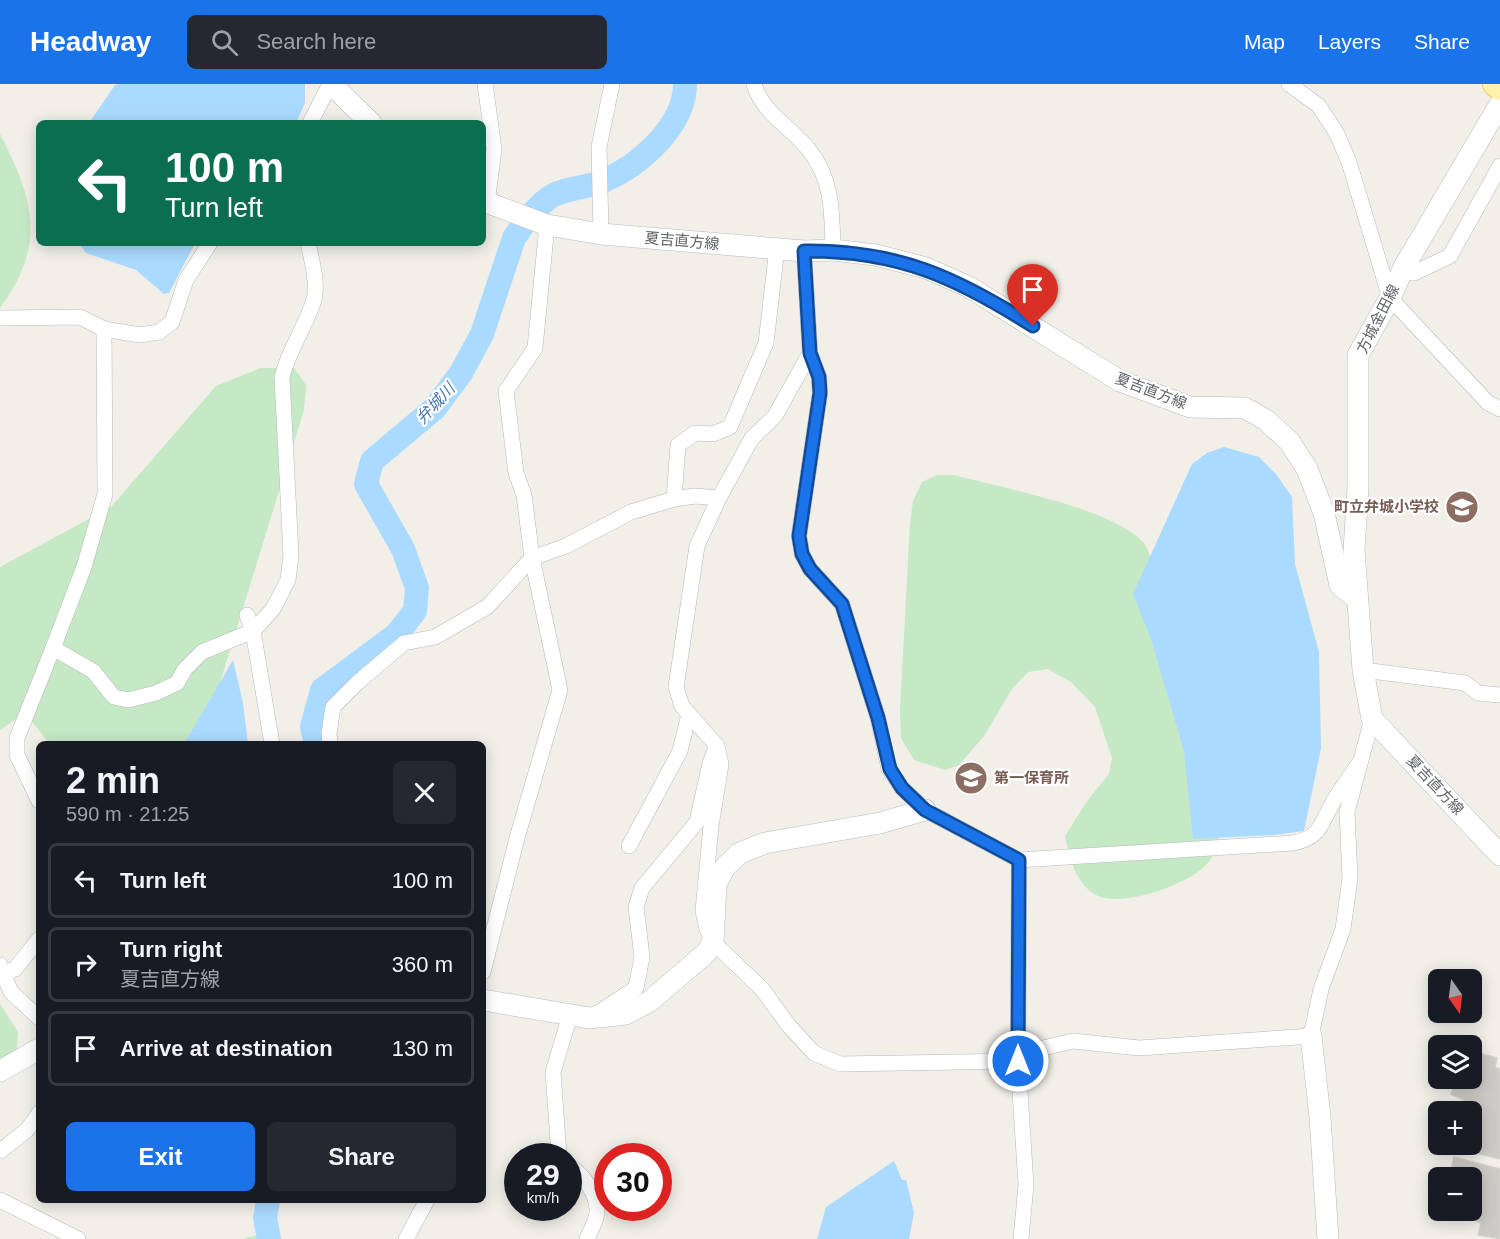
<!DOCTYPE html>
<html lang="en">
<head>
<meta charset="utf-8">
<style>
  :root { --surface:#171b24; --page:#242831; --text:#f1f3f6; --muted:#9ea1a6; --line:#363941; --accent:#1a73e8 }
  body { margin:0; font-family:Helvetica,"Noto Sans JP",sans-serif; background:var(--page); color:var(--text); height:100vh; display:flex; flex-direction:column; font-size:22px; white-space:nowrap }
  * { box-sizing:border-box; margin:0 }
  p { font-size:20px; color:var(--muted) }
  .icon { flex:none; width:33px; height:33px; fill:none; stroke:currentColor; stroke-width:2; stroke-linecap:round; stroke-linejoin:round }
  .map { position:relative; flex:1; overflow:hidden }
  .side { position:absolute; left:36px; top:657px; width:450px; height:462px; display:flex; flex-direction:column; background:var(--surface); border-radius:9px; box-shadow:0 3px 15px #0003 }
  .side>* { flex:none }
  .banner { position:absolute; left:36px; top:36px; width:450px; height:126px; border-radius:9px; box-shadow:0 3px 15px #0003; background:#0b6e4f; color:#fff; overflow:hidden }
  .needle { width:39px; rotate:166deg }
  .controls { position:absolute; left:1428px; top:885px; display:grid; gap:12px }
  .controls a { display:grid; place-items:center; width:54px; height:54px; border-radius:9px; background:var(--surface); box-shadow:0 3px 15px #0003; font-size:30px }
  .speed { position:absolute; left:504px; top:1059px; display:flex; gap:12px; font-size:30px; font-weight:700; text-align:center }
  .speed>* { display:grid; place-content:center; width:78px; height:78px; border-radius:50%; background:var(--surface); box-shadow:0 3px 15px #0003; line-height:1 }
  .speed small { font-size:15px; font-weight:400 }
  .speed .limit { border:9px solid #d22; background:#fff; color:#111 }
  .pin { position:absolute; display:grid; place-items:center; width:51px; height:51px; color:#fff; margin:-62px -26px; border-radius:50% 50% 50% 0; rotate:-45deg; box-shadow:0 0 6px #0007 }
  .pin .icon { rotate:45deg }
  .me { position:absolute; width:66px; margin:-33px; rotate:0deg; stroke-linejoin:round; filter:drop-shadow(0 0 4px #0008) }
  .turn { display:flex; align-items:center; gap:21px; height:126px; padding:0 30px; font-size:27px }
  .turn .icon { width:78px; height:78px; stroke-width:2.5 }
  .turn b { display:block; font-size:42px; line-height:51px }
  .round { display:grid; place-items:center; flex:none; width:63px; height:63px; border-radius:9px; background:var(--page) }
  .summary { display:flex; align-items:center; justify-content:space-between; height:102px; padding:0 30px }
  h1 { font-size:36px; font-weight:800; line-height:45px }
  .cta { display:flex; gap:12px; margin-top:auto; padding:12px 30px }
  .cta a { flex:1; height:69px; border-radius:9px; background:var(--accent); color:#fff; font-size:24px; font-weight:800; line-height:69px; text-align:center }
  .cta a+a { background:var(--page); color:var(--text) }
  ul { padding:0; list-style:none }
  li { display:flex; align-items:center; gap:18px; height:75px; margin:0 12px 9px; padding:0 18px; border:3px solid var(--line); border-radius:9px }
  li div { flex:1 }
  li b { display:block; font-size:22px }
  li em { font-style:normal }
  header { display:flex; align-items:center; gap:36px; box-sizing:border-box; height:84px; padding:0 30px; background:var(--accent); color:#fff }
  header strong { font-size:28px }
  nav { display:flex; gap:33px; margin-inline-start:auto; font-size:21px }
  .search { width:420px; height:54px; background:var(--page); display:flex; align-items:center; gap:15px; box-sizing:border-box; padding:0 21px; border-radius:9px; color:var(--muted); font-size:22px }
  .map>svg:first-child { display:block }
</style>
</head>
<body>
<header>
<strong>Headway</strong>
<div class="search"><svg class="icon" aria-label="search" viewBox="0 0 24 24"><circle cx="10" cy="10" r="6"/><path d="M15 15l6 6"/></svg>Search here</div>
<nav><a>Map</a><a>Layers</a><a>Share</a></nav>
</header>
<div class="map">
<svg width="1500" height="1155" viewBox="0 0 1500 1155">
  <rect width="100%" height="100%" fill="#f1efe8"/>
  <!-- green -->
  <g fill="#c5e8c5">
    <path d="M0 50C34 116 47 160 0 224Z"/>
    <path d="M261 284H294L306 301 304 326 201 660H50L25 629 0 646V483L111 423 216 302Z"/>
    <path d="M937 391H953C999 403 1113 424 1144 459 1148 464 1150 474 1153 480L1221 746C1218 757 1215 772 1207 780 1190 800 1120 825 1096 811 1075 799 1070 774 1065 752L1087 717 1109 690 1112 674 1095 623 1071 598 1048 585 1028 588 1012 605 984 652 959 681 945 686 914 676 901 654 900 626 910 439 913 417 922 398Z"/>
    <path d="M0 920 18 948 16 978 0 994Z"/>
    <path d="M276 1147 282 1155H244L245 1154Z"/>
  </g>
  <!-- water -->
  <g fill="#aadaff">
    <path d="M119 0H305V19L296 39H89L115 1Z"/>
    <path d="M79 159H195L169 209 164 210 136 186 86 169Z"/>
    <path d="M1224 363 1259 373 1276 390 1292 413 1295 480 1319 568 1321 664 1304 747 1274 751 1193 755 1184 667 1151 555 1133 510 1192 380 1207 369Z"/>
    <path d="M233 576 243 619 248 660H184Z"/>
    <path d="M894 1077 902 1096H906L914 1129 909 1155H817L826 1123Z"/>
  </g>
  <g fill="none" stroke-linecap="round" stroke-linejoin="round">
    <!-- river -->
    <g stroke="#aadaff" stroke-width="24">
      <path d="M316 660 312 643 322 606 396 551 415 527 417 504 403 465 366 400 372 377 435 324 461 289 482 250 514 154C523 140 536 123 550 113 564 104 587 104 603 97 639 82 685 42 685 0"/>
      <path d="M268 1116 265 1134 269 1155"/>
    </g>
  </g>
  <!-- building -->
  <g fill="#cccac5" stroke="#d6d1c6" stroke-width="1.5">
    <path d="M1472 967 1497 974 1495 983 1500 985V1075L1455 1064 1456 1060H1472V1028H1467L1470 1019 1451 1010 1457 994H1472Z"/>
    <path d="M1454 1073 1500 1085V1155L1478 1151 1481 1139 1448 1126H1472V1094H1449Z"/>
  </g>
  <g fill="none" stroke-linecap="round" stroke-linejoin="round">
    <!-- street casing -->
    <g stroke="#b5b8bc" stroke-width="16">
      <g id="street">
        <path d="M485 0 494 65 487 119"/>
        <path d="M754 0C762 29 791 43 809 66 833 95 832 131 833 166"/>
        <path d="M1289 0 1319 22 1337 50 1349 78 1390 214 1488 319 1500 325"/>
        <path d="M310 39 330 0"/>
        <path d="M601 150 599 63 612 0"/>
        <path d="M210 159 186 196 172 238 159 248 140 251 104 245 105 410 84 483 53 564 93 587 114 613 128 616 156 609 177 599 185 585 202 568 253 547 273 525 288 496 291 471 282 293C289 266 304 245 313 219 319 202 312 177 308 159"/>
        <path d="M804 167 810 269 819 293 820 309 799 452 802 470 810 485 842 520 878 634 889 685 902 704 925 726 1019 776 1293 759C1321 754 1321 739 1333 718 1341 704 1351 691 1360 678"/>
        <path d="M1403 187 1414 189 1450 172 1500 82"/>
        <path d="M0 234 80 233 104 245"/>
        <path d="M674 415 678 361 695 349 713 350 730 343 766 259 777 164"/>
        <path d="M247 531 253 547 272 660"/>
        <path d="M1363 586 1465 599 1478 609 1500 611"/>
        <path d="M330 660 329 649 333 623 357 599 404 559 435 553 487 523 532 474 566 462 631 428 674 415 695 412 719 414"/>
        <path d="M717 662 721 680 711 742 703 827 707 845 713 858 762 905 789 942 814 969 840 980 1018 977"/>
        <path d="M39 717 17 671V654L53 564"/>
        <path d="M629 762 680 667 689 630"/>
        <path d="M1019 776 1018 977 1026 1101 1021 1155"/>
        <path d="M0 881 11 908 39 934"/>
        <path d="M483 888 517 754 560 606 532 474 524 411 516 389 506 307 535 264 547 141"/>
        <path d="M0 890 15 885 39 855"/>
        <path d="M596 930 636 904 642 873 636 823 642 804 697 738 710 679 717 662 682 622 676 603 697 462 719 414 752 354 775 332 810 269"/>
        <path d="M1018 970 1073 957 1139 964 1311 952 1321 905 1343 845 1350 794 1347 728 1372 635"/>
        <path d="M0 1067 27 1046 39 1029"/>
        <path d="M559 1072 553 988 570 931"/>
        <path d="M568 1082C583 1089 598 1111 597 1128 597 1136 590 1147 587 1155"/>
        <path d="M0 1116 78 1155"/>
        <path d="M406 1155 427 1116"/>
      </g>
    </g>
    <!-- secondary casing -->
    <g stroke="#b6babf" stroke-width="22">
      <g id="secondary">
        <path d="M331 0 371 39"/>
        <path d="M1500 20 1404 183 1390 214 1358 271V404L1354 466 1363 586 1372 635 1500 771"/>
        <path d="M483 117 547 141 601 150 804 167 833 166 876 171 926 184 969 203 1120 297 1190 323 1245 324 1266 336 1289 357 1307 385 1324 429 1340 501 1356 514"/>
        <path d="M483 916 589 934 626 930 650 917 706 869 713 858 716 800 725 783 740 769 765 759 880 739 925 726"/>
        <path d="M1311 952 1320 1033 1328 1155"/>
        <path d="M0 987 39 965"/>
      </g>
    </g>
    <!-- primary casing -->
    <g stroke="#f2c960" stroke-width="26">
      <path id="primary" d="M1495 0 1500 4"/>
    </g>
    <!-- street -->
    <use href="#street" stroke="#fff" stroke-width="15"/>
    <!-- secondary -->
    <use href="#secondary" stroke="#fff" stroke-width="21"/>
    <!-- primary -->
    <use href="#primary" stroke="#fff2af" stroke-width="24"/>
  </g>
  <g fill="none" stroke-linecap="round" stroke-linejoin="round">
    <!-- route casing -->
    <g stroke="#114b97" stroke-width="15">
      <path id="route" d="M1018 977 1019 776 925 726 902 704 890 685 878 634 842 520 810 485 802 470 799 452 820 309 819 293 810 269 804 167C897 166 956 193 1033 242"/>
    </g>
    <!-- route -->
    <use href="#route" stroke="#1a73e8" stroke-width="10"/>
  </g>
  <!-- icons -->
  <defs>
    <g id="school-disc" transform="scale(1.725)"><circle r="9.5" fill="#8d6e63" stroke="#fff"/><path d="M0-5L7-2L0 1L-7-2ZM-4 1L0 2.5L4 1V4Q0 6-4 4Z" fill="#fff"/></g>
  </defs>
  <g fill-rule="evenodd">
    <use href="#school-disc" x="1462" y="423"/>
    <use href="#school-disc" x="971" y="694"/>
  </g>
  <g text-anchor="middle" stroke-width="4.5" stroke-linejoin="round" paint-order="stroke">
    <!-- street labels -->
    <g font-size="15" fill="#5f6368" stroke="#fff">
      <text transform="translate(682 157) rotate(5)" y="5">夏吉直方線</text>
      <text transform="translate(1378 235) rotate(-63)" y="5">方城金田線</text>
      <text transform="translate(1151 307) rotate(21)" y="5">夏吉直方線</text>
      <text transform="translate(1435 701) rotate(47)" y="5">夏吉直方線</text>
    </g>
    <!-- education labels -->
    <g font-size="15" font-weight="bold" fill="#785e54" stroke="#fff" text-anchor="end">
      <text x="1439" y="428">町立弁城小学校</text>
      <text x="994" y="699" text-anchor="start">第一保育所</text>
    </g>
    <!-- water labels -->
    <g font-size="16" font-style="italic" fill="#4174aa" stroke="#fff">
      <text transform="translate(435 319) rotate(-47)" y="6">弁城川</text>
    </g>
  </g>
</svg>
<div class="controls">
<a><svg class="needle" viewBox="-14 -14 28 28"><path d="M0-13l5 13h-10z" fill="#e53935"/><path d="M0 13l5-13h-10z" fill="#9ea1a6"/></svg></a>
<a><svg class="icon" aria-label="layers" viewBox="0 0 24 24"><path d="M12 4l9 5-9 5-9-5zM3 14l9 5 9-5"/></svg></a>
<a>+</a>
<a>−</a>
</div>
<div class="speed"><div>29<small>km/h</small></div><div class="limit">30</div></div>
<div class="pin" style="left:1033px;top:242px;background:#d93025"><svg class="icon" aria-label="arrive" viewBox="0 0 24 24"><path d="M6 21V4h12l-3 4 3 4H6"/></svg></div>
<svg class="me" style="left:1018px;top:977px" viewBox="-20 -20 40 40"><circle r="17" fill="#1a73e8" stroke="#fff" stroke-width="3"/><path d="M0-11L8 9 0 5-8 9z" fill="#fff"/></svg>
<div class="banner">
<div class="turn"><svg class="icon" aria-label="left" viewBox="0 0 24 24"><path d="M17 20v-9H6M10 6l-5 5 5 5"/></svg><div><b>100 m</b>Turn left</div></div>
</div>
<section class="side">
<div class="summary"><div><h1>2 min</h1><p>590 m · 21:25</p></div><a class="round"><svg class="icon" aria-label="close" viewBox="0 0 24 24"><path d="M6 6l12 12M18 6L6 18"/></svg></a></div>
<ul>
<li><svg class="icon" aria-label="left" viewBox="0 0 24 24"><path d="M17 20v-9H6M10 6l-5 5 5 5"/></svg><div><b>Turn left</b></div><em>100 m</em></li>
<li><svg class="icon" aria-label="right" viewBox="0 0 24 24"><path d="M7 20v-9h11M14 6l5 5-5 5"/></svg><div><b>Turn right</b><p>夏吉直方線</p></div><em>360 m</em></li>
<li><svg class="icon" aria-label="arrive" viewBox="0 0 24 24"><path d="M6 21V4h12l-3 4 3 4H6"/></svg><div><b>Arrive at destination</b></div><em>130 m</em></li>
</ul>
<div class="cta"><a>Exit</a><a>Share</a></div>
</section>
</div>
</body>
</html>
